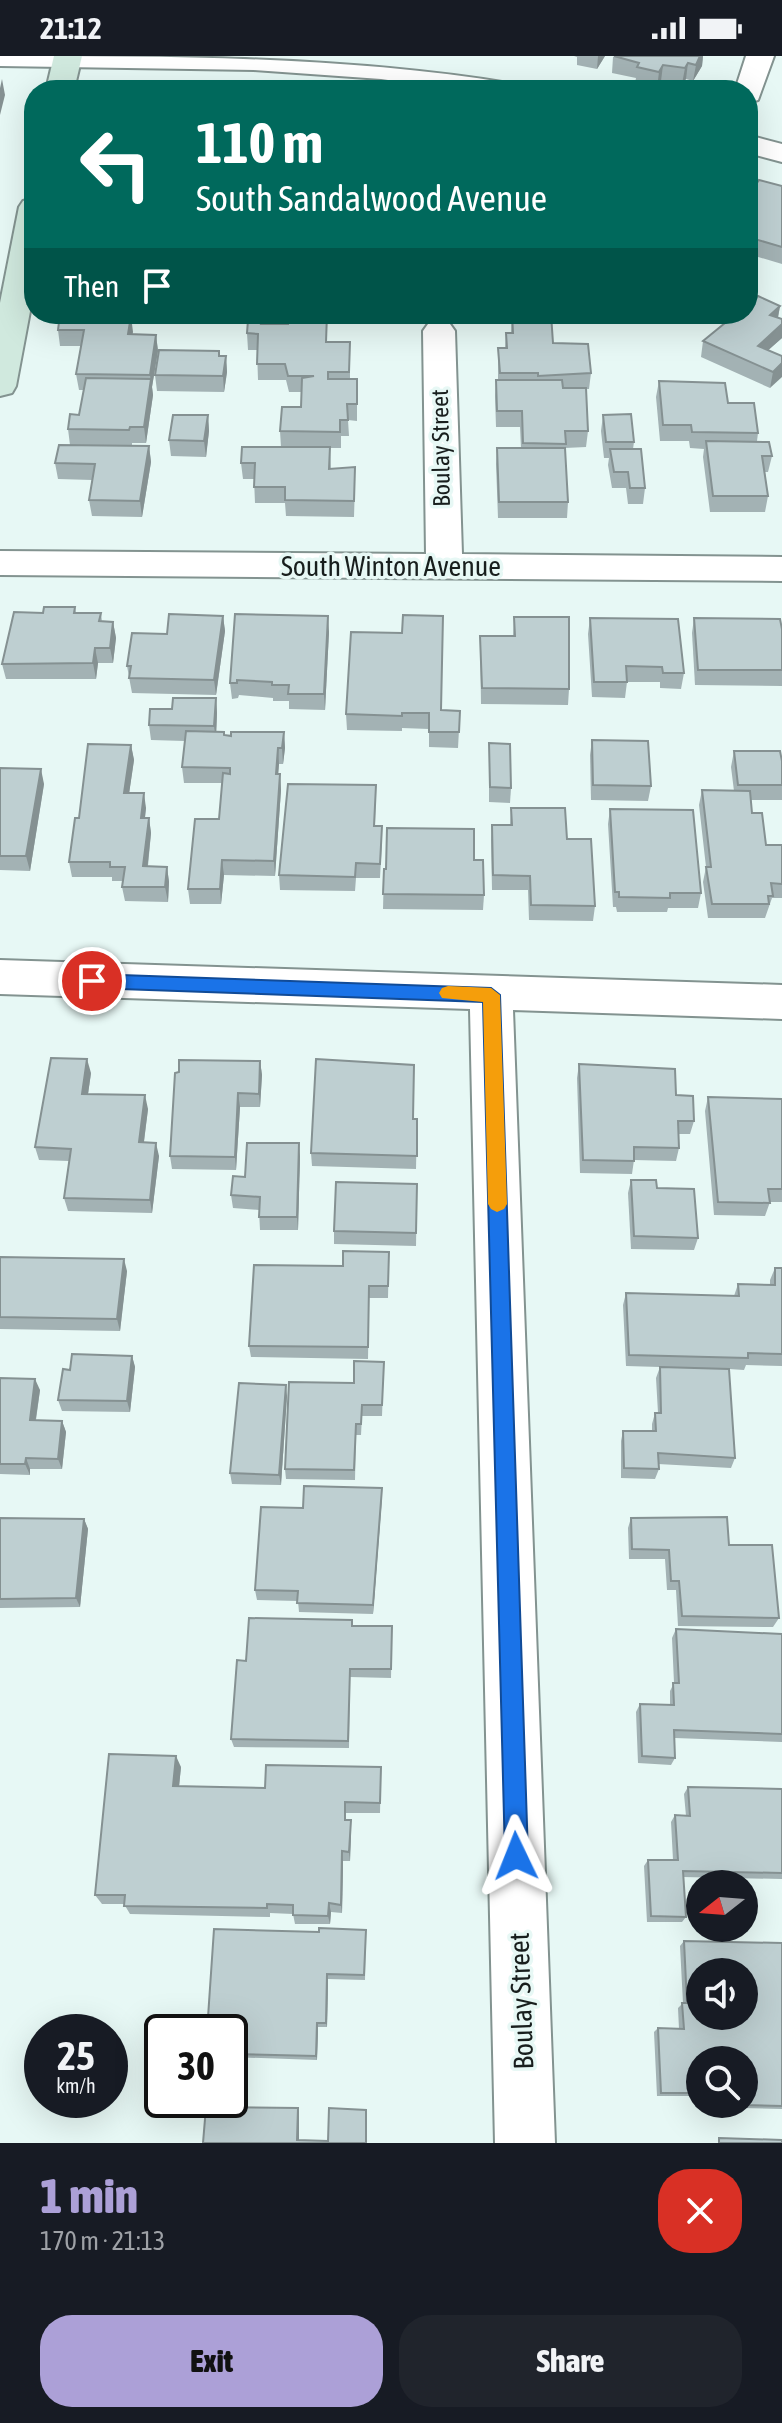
<!DOCTYPE html>
<html lang="en">
<head>
<meta charset="utf-8">
<style>
  :root { --surface:#171b24; --page:#20242c; --text:#f1f3f6; --muted:#9ea1a6; --accent:#aca0d7 }
  body { margin:0; font-family:"Asap Condensed",sans-serif; background:var(--page); color:var(--text); height:100vh; display:flex; flex-direction:column; font-size:30px; white-space:nowrap }
  * { box-sizing:border-box; margin:0 }
  p { font-size:26px; color:var(--muted) }
  .icon { flex:none; width:44px; height:44px; fill:none; stroke:currentColor; stroke-width:2; stroke-linecap:round; stroke-linejoin:round }
  .map { position:relative; height:2087px; overflow:hidden }
  .drawer { display:flex; flex-direction:column; background:var(--surface); flex:1 }
  .drawer>* { flex:none }
  .banner { position:absolute; left:24px; top:24px; width:734px; height:244px; border-radius:32px; box-shadow:0 8px 32px #0002; background:#00695c; color:#fff; overflow:hidden }
  .needle { width:52px; rotate:253deg }
  .controls { position:absolute; left:686px; top:1814px; display:grid; gap:16px }
  .controls a { display:grid; place-items:center; width:72px; height:72px; border-radius:50%; background:var(--surface); box-shadow:0 8px 32px #0002; font-size:40px }
  .speed { position:absolute; left:24px; top:1958px; display:flex; gap:16px; font-size:40px; font-weight:700; text-align:center }
  .speed>* { display:grid; place-content:center; width:104px; height:104px; border-radius:50%; background:var(--surface); box-shadow:0 8px 32px #0002; line-height:1 }
  .speed small { font-size:20px; font-weight:400 }
  .speed .limit { border:4px solid #111; border-radius:12px; background:#fff; color:#111 }
  .pin { position:absolute; display:grid; place-items:center; width:68px; height:68px; color:#fff; margin:-34px; border:4px solid #fff; border-radius:50%; box-shadow:0 2px 8px #0007 }
  .me { position:absolute; width:88px; margin:-44px; rotate:358deg; stroke-linejoin:round; filter:drop-shadow(0 0 6px #0008) }
  .turn { display:flex; align-items:center; gap:28px; height:168px; padding:0 40px; font-size:36px }
  .turn .icon { width:104px; height:104px; stroke-width:2.5 }
  .turn b { display:block; font-size:56px; line-height:68px }
  .then { display:flex; align-items:center; height:76px; padding:0 40px; background:#0003; gap:16px; font-size:30px }
  .round { display:grid; place-items:center; flex:none; width:84px; height:84px; border-radius:32px; background:var(--page) }
  .head { display:flex; align-items:center; justify-content:space-between; height:136px; padding:0 40px }
  h1 { font-size:48px; font-weight:800; line-height:60px; color:var(--accent) }
  .button { display:flex; gap:16px; margin-top:auto; padding:16px 40px }
  .button a { flex:1; height:92px; border-radius:32px; background:var(--accent); color:#111; font-size:32px; font-weight:800; line-height:92px; text-align:center }
  .button a+a { background:var(--page); color:var(--text) }
  .status { display:flex; justify-content:space-between; align-items:center; height:56px; padding:0 40px; background:var(--surface); direction:ltr }
  .status svg { height:22px; fill:currentColor }
  .map>svg:first-child { display:block }
</style>
</head>
<body>
<div class="status"><b>21:12</b><svg viewBox="0 0 49 12"><path d="M0 12V9h3v3zM5 12V6h3v6zM10 12V3h3v9zM15 12V0h3v12zM26 1h20v11H26zM47 4h2v5h-2z"/></svg></div>
<div class="map">
<svg width="782" height="2087" viewBox="0 0 782 2087">
  <rect width="100%" height="100%" fill="#e7f8f5"/>
  <g fill="none" stroke-linecap="round" stroke-linejoin="round">
    <!-- street casing -->
    <g stroke="#839390" stroke-width="4">
      <g id="street">
        <path d="M0 0C170 0 348 0 515 28L519 34H458L381 23 254 14 0 10Z"/>
        <path d="M746 0H774L758 44 748 47V34H735Z"/>
        <path d="M748 79 782 88V106L748 97Z"/>
        <path d="M439 265 450 268 455 275 462 498 782 501V525L0 519V495L426 498 423 275 428 268Z"/>
        <path d="M0 904 782 929V963L513 954 555 2087H495L470 953 0 938Z"/>
      </g>
    </g>
    <!-- secondary casing -->
    <g stroke="#839390" stroke-width="4">
      <g id="secondary">
        <path d="M54 0H82L74 34H46Z"/>
        <path d="M34 142V234L16 330 12 337 0 340V247L19 151 23 145Z"/>
      </g>
    </g>
    <!-- street -->
    <use href="#street" fill="#fff" fill-rule="evenodd"/>
    <!-- secondary -->
    <use href="#secondary" fill="#d0e9de" fill-rule="evenodd"/>
  </g>
  <!-- wall -->
  <g fill="#a3b2b4">
    <path d="M574 0H605L597 13 577 9V1Z"/>
    <path d="M703 0 702 10 693 25 686 23 682 28 661 25 657 32 635 27 636 22 612 17 613 1Z"/>
    <path d="M782 130V208L748 198V140Z"/>
    <path d="M780 250 778 262 782 263V282L768 294 782 300 770 332 701 301 703 285Z"/>
    <path d="M60 258H176V262L131 261 132 278 156 279 158 295 152 331 153 339 146 387H132V390H149L151 406 142 461 92 460 89 444 92 424 58 423 55 407 70 389 68 373 79 359 84 334H79L76 318 81 290H60L58 274Z"/>
    <path d="M327 258V286H350V323H357V365L348 364 349 380H341V392H330L331 413 355 427 354 461 286 460 285 447H255L254 423H243L241 407 281 391 280 375 301 351 302 336H289L286 324H258L257 294H248L247 277 262 268H288Z"/>
    <path d="M512 258 553 287 591 317 589 333H586L588 375 586 391 565 392 568 446 567 462H498L496 408 497 392H521L520 371H496L495 340 496 324H498V292H505L506 277H511Z"/>
    <path d="M220 300H226L227 316 224 336 157 335 155 319Z"/>
    <path d="M659 325 728 347 758 377 757 385 772 400 768 416H765L768 440 765 456H710L703 401 704 393 690 392 689 385H660L656 341Z"/>
    <path d="M208 359 209 375 206 401 171 400 169 384Z"/>
    <path d="M603 359 634 386 633 393 645 432 643 448H628L626 432H612L608 409 609 402H604L601 375Z"/>
    <path d="M75 551 76 557H101L102 566H113L116 582 113 607H98L96 623H6L2 608 43 557Z"/>
    <path d="M223 560 225 575 216 639 132 637 127 610Z"/>
    <path d="M514 561 569 633 568 649 481 648 480 580H513Z"/>
    <path d="M590 562 684 617 681 633 660 632V626H627L625 642 592 641 588 578Z"/>
    <path d="M694 562 782 573V630L695 629 692 577Z"/>
    <path d="M329 576 325 654 289 653V645H273V642L239 639 238 642 232 643 230 627Z"/>
    <path d="M216 642 217 657 216 675 225 679 284 676 285 692 283 708H279L278 718H280L281 734 275 820 224 819 221 848H190L188 833 219 763 222 727H184L182 711 185 685 151 684 149 669 172 653Z"/>
    <path d="M441 654 460 655 458 692 429 691V673L402 672V675L347 674 346 658Z"/>
    <path d="M592 684 651 730 648 745 591 744 590 699Z"/>
    <path d="M489 687 511 732 510 747 489 746Z"/>
    <path d="M131 689 134 704 129 737 146 752 145 762H149L151 777 148 810 167 811 169 826 168 846 125 845 122 831 123 825H112V821H72L69 806 79 762Z"/>
    <path d="M734 695 782 705V744H751L752 757 766 789H782V842H772L765 862H708L703 826 706 811 699 749 702 734 734 735 731 711Z"/>
    <path d="M0 712 44 728 30 815 0 814Z"/>
    <path d="M376 729 375 770 382 785 380 822H356L355 835 280 834 279 819Z"/>
    <path d="M511 752 567 783 595 850 593 865 529 864 528 834H492L491 784 492 769H510Z"/>
    <path d="M610 753 701 837 698 852H668L667 856H617L616 851H613L608 768Z"/>
    <path d="M474 804 484 839 483 854 383 853 384 813Z"/>
    <path d="M260 1005 262 1019 260 1051H240L236 1114 172 1113 170 1100Z"/>
    <path d="M579 1008 676 1039 694 1065 690 1078H679V1092L676 1105 634 1104 632 1118 580 1117 577 1022Z"/>
    <path d="M91 1017 88 1038 148 1053 144 1086 159 1100 152 1157 68 1155 64 1142 69 1105 39 1104 35 1091Z"/>
    <path d="M708 1041 782 1043V1146H770L765 1160 714 1159 705 1055Z"/>
    <path d="M413 1063H417L416 1113 312 1110 311 1097Z"/>
    <path d="M300 1100 298 1174H260L259 1154 233 1152 231 1139 245 1121Z"/>
    <path d="M631 1124 657 1132 698 1182 694 1194 631 1193 628 1137Z"/>
    <path d="M417 1128 416 1190 334 1188V1175Z"/>
    <path d="M389 1196 388 1242H369L368 1303 251 1301 249 1290 343 1210Z"/>
    <path d="M0 1201 127 1215 120 1275 0 1273Z"/>
    <path d="M775 1212H782V1310L746 1309 744 1314 729 1313 735 1402 731 1412 658 1408 659 1413 655 1423 621 1422V1385L623 1375H652V1368L655 1357H658L656 1322 660 1311 626 1310 623 1249 626 1237 734 1240 738 1228 770 1229V1224Z"/>
    <path d="M132 1300 135 1311 130 1356 62 1355 58 1344 70 1314Z"/>
    <path d="M384 1306 382 1360H362L361 1379H356L355 1424 286 1423 285 1413 354 1327Z"/>
    <path d="M0 1322 40 1334 36 1364 62 1365 66 1376 62 1413H30V1419L0 1418Z"/>
    <path d="M287 1340 281 1429 232 1428 230 1417Z"/>
    <path d="M382 1432 373 1558 299 1556 298 1545 257 1544 255 1534 303 1452Z"/>
    <path d="M0 1462 84 1463 88 1473 80 1551 0 1552Z"/>
    <path d="M631 1462 729 1489 779 1562 773 1571 678 1570 676 1534H667L665 1503H629L628 1472Z"/>
    <path d="M352 1564 353 1570H392L391 1622 350 1621 349 1692 234 1691 231 1683 246 1605Z"/>
    <path d="M676 1573 782 1578V1686L675 1682V1702L671 1709 638 1707 636 1656 640 1648 670 1649V1635L674 1627 672 1582Z"/>
    <path d="M181 1711 179 1730 265 1732 381 1711 380 1757H346V1764L351 1774 350 1805H343L342 1857 331 1856 330 1868H295L293 1858 270 1857V1861L130 1858 124 1848H102L95 1839Z"/>
    <path d="M688 1731 782 1733V1823L683 1821 686 1861 682 1866H647L644 1810 648 1804H673L671 1766 675 1759 686 1760 684 1738Z"/>
    <path d="M366 1874 365 1924 328 1923 327 1971H318L317 2004 230 2001V1976L319 1876Z"/>
    <path d="M684 1885 782 1887V2053L695 2051V2040H657L654 1976 658 1972 679 1973 678 1952 683 1947 680 1890Z"/>
  </g>
  <!-- shaded-wall -->
  <g fill="#859192">
    <path d="M598 0H605L597 13Z"/>
    <path d="M700 0H703L702 10 693 25 696 9Z"/>
    <path d="M688 7 686 23 682 28 685 12Z"/>
    <path d="M663 9 661 25 657 32 659 16Z"/>
    <path d="M2 23 5 39 0 59V32Z"/>
    <path d="M780 250 777 266 770 259Z"/>
    <path d="M131 260 133 276 130 295 128 278Z"/>
    <path d="M782 268V282L755 306 758 290Z"/>
    <path d="M156 279 158 295 152 331 153 339 146 387 144 371 151 327 150 319Z"/>
    <path d="M226 300 227 316 224 336 223 320Z"/>
    <path d="M782 307V321L770 332 773 316Z"/>
    <path d="M208 359 209 375 206 401 204 385Z"/>
    <path d="M149 390 151 406 142 461 140 445Z"/>
    <path d="M223 560 225 575 216 639 214 624Z"/>
    <path d="M328 560 329 576 325 654 324 638Z"/>
    <path d="M113 566 116 582 113 607 110 592Z"/>
    <path d="M95 592 98 607 96 623 93 607Z"/>
    <path d="M216 642 217 657 216 685 214 670Z"/>
    <path d="M284 676 285 692 283 708 282 692Z"/>
    <path d="M131 689 134 704 127 752 124 737Z"/>
    <path d="M278 692 279 708 277 733 276 718Z"/>
    <path d="M41 713 44 728 30 815 26 800Z"/>
    <path d="M280 718 281 734 275 820 274 805Z"/>
    <path d="M144 737 146 752 143 777 141 762Z"/>
    <path d="M149 762 151 777 146 825 143 810Z"/>
    <path d="M222 804 224 819 221 848 220 833Z"/>
    <path d="M167 811 169 826 168 846 165 831Z"/>
    <path d="M87 1003 91 1017 86 1052 82 1038Z"/>
    <path d="M260 1005 262 1019 260 1051 259 1038Z"/>
    <path d="M238 1037 240 1051 236 1114 235 1101Z"/>
    <path d="M145 1039 148 1053 142 1100 139 1086Z"/>
    <path d="M156 1087 159 1100 152 1157 150 1144Z"/>
    <path d="M299 1087 300 1100 298 1174 297 1161Z"/>
    <path d="M124 1203 127 1215 120 1275 117 1263Z"/>
    <path d="M132 1300 135 1311 130 1356 127 1345Z"/>
    <path d="M35 1323 40 1334 34 1375 30 1364Z"/>
    <path d="M286 1329 287 1340 281 1429 279 1419Z"/>
    <path d="M62 1365 66 1376 62 1413 58 1403Z"/>
    <path d="M26 1402 30 1413V1419L25 1408Z"/>
    <path d="M382 1432V1442L373 1558V1549Z"/>
    <path d="M84 1463 88 1473 80 1551 76 1542Z"/>
    <path d="M176 1700 181 1711 178 1741 173 1730Z"/>
    <path d="M351 1764V1774L350 1805 349 1796Z"/>
    <path d="M342 1795 343 1805 342 1857 341 1849Z"/>
    <path d="M329 1847 331 1856 330 1868 328 1860Z"/>
    <path d="M327 1918 328 1923 327 1971 326 1967Z"/>
    <path d="M317 1967 318 1971 317 2004 316 2000Z"/>
    <path d="M298 2052 299 2055V2087L297 2084Z"/>
  </g>
  <!-- building -->
  <g fill="#becfd1" stroke="#859192" stroke-width="2" fill-rule="evenodd">
    <path d="M614 0H700L696 9 688 7 685 12 663 9 659 16 637 11 639 7Z"/>
    <path d="M116 25H136L135 30H171L170 34H114Z"/>
    <path d="M252 28 292 32V34H250Z"/>
    <path d="M306 32 329 34H306Z"/>
    <path d="M759 124 782 130V191L748 181V140Z"/>
    <path d="M758 240 780 250 770 259 782 263V268L758 290 782 300V307L773 316 703 285 736 258H748V248Z"/>
    <path d="M60 258H124V260H131L128 278 156 279 150 319 76 318 84 274H58Z"/>
    <path d="M288 258H327L326 286H350L349 316H328V323H357V348H347L348 364H340V376L280 375 282 351H301L302 322 314 320H288L285 308H257L258 278 247 277 248 264H262L261 268H288Z"/>
    <path d="M512 258H551L553 287 588 288 591 317 538 320V317H500L498 292H507L506 277H513Z"/>
    <path d="M159 294 219 295V300H226L223 320 155 319Z"/>
    <path d="M86 322 151 323 144 371H130L129 374 68 373 70 358 79 359Z"/>
    <path d="M496 324H562L563 332H586L588 375H565L566 388 523 387 522 355H497Z"/>
    <path d="M659 325 725 327 728 347H754L758 377 692 376 691 369H663Z"/>
    <path d="M631 358 634 386H606L603 359Z"/>
    <path d="M173 359H208L204 385 169 384Z"/>
    <path d="M706 385 769 386 772 400H762L768 440H713Z"/>
    <path d="M59 389 149 390 140 445 89 444 95 408 55 407Z"/>
    <path d="M242 391H330L329 413 355 411 354 445 285 444V431H254L255 407H241Z"/>
    <path d="M497 392H565L568 446H499Z"/>
    <path d="M610 393H641L645 432H630L628 416H614Z"/>
    <path d="M44 551H75L74 557H101L99 565 113 566 110 592H95L93 607 2 608 14 556 43 557Z"/>
    <path d="M169 558 223 560 214 624 129 622 131 610H127L132 577 167 578Z"/>
    <path d="M235 558 328 560 324 638H288L289 629H272V626L237 624V627H230Z"/>
    <path d="M403 559 443 560 441 654 460 655 459 676H429V657H402V660L346 658 351 576 402 577Z"/>
    <path d="M514 561H569V633L482 632 480 580H515Z"/>
    <path d="M590 562 678 563 684 617H663L662 611 626 610 627 626H594Z"/>
    <path d="M694 562 780 563 782 573V614H698Z"/>
    <path d="M173 642H216L214 670 149 669 150 653H172Z"/>
    <path d="M186 675 224 676V679L231 680V676H284L282 692H278L276 718H280L274 805 222 804 220 833H188L195 763H219L223 717 230 718V712L182 711Z"/>
    <path d="M592 684 648 685 651 730 593 729Z"/>
    <path d="M489 687 510 688 511 732 490 731Z"/>
    <path d="M88 688 131 689 124 737H144L141 762H149L143 810 167 811 165 831H122L125 811H110V806H69L75 762H79Z"/>
    <path d="M734 695H780L782 705V729H738Z"/>
    <path d="M0 712 41 713 26 800H0Z"/>
    <path d="M288 728 376 729 374 770H382L380 808 356 807 355 821 279 819Z"/>
    <path d="M702 734 750 735 752 757H762L766 789H782V828L771 827 773 840H768L769 848H712L706 811H711Z"/>
    <path d="M511 752H565L567 783H591L595 850 531 849 530 820 493 819 492 769H512Z"/>
    <path d="M610 753 693 754 701 837H670V842L619 841V836H615Z"/>
    <path d="M387 772 474 773V804H483L484 839 383 838 384 813H386Z"/>
    <path d="M51 1002 87 1003 82 1038 145 1039 139 1086 156 1087 150 1144 64 1142 71 1093 35 1091Z"/>
    <path d="M316 1003 414 1009 413 1063H417V1100L311 1097Z"/>
    <path d="M179 1004 260 1005 259 1038 238 1037 235 1101 170 1100 175 1017 179 1016Z"/>
    <path d="M579 1008 675 1013 676 1039 693 1040 694 1065H678L679 1092 634 1091V1105L583 1104Z"/>
    <path d="M708 1041 782 1043V1133H768L770 1147 718 1146Z"/>
    <path d="M247 1087H299L297 1161H259L260 1141 231 1139 233 1120 245 1121Z"/>
    <path d="M631 1124H656L657 1132 694 1133 698 1182 634 1180Z"/>
    <path d="M336 1126 417 1128 416 1177 334 1175Z"/>
    <path d="M343 1195 389 1196 388 1230H369L368 1291 249 1290 254 1209 343 1210Z"/>
    <path d="M0 1201 124 1203 117 1263 0 1261Z"/>
    <path d="M775 1212H782V1298L748 1297V1302L629 1299 626 1237 739 1240 738 1228 775 1229Z"/>
    <path d="M72 1298 132 1300 127 1345 58 1344 63 1313 70 1314Z"/>
    <path d="M354 1305 384 1306 382 1349H362L361 1368H356L354 1414 285 1413 289 1326 354 1327Z"/>
    <path d="M660 1311 729 1313 735 1402 658 1397 659 1413 624 1412 623 1375H656L655 1357H661Z"/>
    <path d="M0 1322 35 1323 30 1364 62 1365 58 1403 26 1402 25 1408H0Z"/>
    <path d="M239 1327 286 1329 279 1419 230 1417Z"/>
    <path d="M304 1430 382 1432 373 1549 297 1547 298 1535 255 1534 261 1451 303 1452Z"/>
    <path d="M727 1461 729 1489H772L779 1562 682 1560 679 1525H671L669 1494 632 1493 631 1462Z"/>
    <path d="M0 1462 84 1463 76 1542 0 1543Z"/>
    <path d="M249 1562 352 1564V1570H392L391 1613H350L348 1685 231 1683 237 1604 246 1605Z"/>
    <path d="M676 1573 782 1578V1678L674 1674 675 1702 642 1700 640 1648 674 1649 673 1627H679Z"/>
    <path d="M109 1698 176 1700 173 1730 265 1732 266 1709 381 1711 380 1747 345 1746V1764H351L349 1796 342 1795 341 1849 329 1847 328 1860 293 1859V1849L267 1848V1852L124 1850 125 1839H95Z"/>
    <path d="M688 1731 782 1733V1817L683 1815 686 1861 651 1860 648 1804H678L675 1759 690 1760Z"/>
    <path d="M319 1872 366 1874 364 1919 327 1918 326 1967H317L316 2000 230 1998V1976H207L214 1873 319 1876Z"/>
    <path d="M684 1885 782 1887V2050L700 2048 699 2037H661L658 1972 684 1973 682 1947H687ZM700 1916H744V1960H700ZM700 2004H744V2048H700Z"/>
    <path d="M206 2051 298 2052 297 2084 328 2085 329 2052 366 2054V2087H203Z"/>
    <path d="M719 2082 782 2084V2087H719Z"/>
  </g>
  <!-- route -->
  <path fill="#1a73e8" stroke="#114b97" stroke-width="2" d="M92 918 491 932 500 939 528 1800 525 1808 516 1812 508 1808 505 1800 483 946 92 932 83 925Z"/>
  <!-- slow -->
  <path fill="#f59e0b" d="M448 930 491 932 500 939 507 1148 504 1153 497 1156 491 1153 488 1148 483 946 442 942 439 937 442 932Z"/>
  <g text-anchor="middle" stroke-width="7" stroke-linejoin="round" paint-order="stroke">
    <!-- far-street labels -->
    <g font-size="24" fill="#181e1d" stroke="#e7f8f5">
      <text transform="translate(441 392) rotate(-91)" y="8">Boulay Street</text>
    </g>
    <!-- street labels -->
    <g font-size="28" fill="#181e1d" stroke="#e7f8f5">
      <text x="391" y="520">South Winton Avenue</text>
      <text transform="translate(521 1945) rotate(-92)" y="10">Boulay Street</text>
    </g>
  </g>
</svg>
<div class="controls">
<a><svg class="needle" viewBox="-14 -14 28 28"><path d="M0-13l5 13h-10z" fill="#e53935"/><path d="M0 13l5-13h-10z" fill="#9ea1a6"/></svg></a>
<a><svg class="icon" aria-label="sound" viewBox="0 0 24 24"><path d="M4 9h4l5-4v14l-5-4H4zM17 9q2 3 0 6"/></svg></a>
<a><svg class="icon" aria-label="search" viewBox="0 0 24 24"><circle cx="10" cy="10" r="6"/><path d="M15 15l6 6"/></svg></a>
</div>
<div class="speed"><div>25<small>km/h</small></div><div class="limit">30</div></div>
<div class="pin" style="left:92px;top:925px;background:#d93025"><svg class="icon" aria-label="arrive" viewBox="0 0 24 24"><path d="M6 21V4h12l-3 4 3 4H6"/></svg></div>
<svg class="me" style="left:516px;top:1800px" viewBox="-20 -20 40 40"><path d="M0-17L14 15 0 8-14 15z" fill="#1a73e8" stroke="#fff" stroke-width="4"/></svg>
<div class="banner">
<div class="turn"><svg class="icon" aria-label="left" viewBox="0 0 24 24"><path d="M17 20v-9H6M10 6l-5 5 5 5"/></svg><div><b>110 m</b>South Sandalwood Avenue</div></div>
<div class="then">Then<svg class="icon" aria-label="arrive" viewBox="0 0 24 24"><path d="M6 21V4h12l-3 4 3 4H6"/></svg></div>
</div>
</div>
<section class="drawer">
<div class="head"><div><h1>1 min</h1><p>170 m · 21:13</p></div><a class="round" style="background:#d93025;color:#fff"><svg class="icon" aria-label="close" viewBox="0 0 24 24"><path d="M6 6l12 12M18 6L6 18"/></svg></a></div>
<div class="button"><a>Exit</a><a>Share</a></div>
</section>
</body>
</html>
